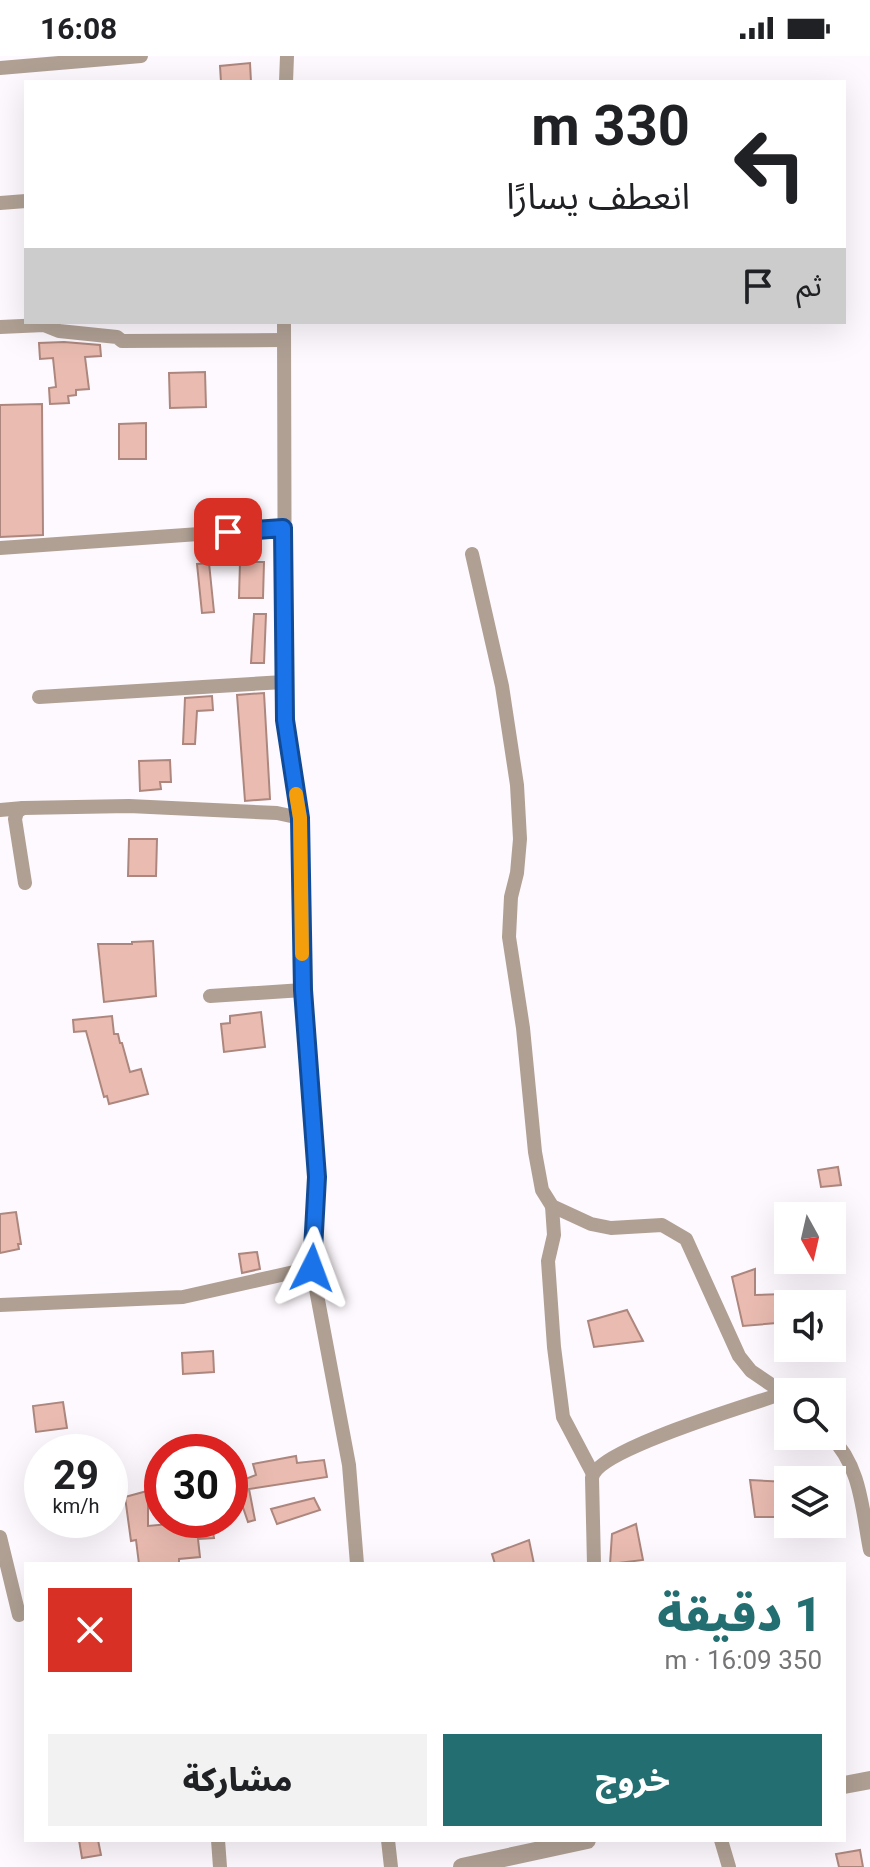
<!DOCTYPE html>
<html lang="ar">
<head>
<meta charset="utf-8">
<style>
  :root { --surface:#fff; --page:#f2f2f2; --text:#202124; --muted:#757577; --accent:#226e70 }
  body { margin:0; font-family:Roboto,"Noto Sans Arabic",sans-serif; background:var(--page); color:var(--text); direction:rtl; height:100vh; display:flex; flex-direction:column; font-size:30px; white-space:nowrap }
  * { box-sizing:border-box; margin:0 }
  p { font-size:26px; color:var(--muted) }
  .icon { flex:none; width:44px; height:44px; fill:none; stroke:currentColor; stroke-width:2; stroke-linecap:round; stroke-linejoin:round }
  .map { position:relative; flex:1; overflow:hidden; direction:ltr }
  .sheet { position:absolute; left:24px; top:1506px; width:822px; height:280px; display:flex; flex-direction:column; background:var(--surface); border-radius:0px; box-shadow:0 8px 32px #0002; direction:rtl }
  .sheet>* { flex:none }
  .guide { position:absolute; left:24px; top:24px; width:822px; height:244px; border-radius:0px; box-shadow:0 8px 32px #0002; direction:rtl; background:#fff; color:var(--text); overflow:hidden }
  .needle { width:52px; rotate:172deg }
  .controls { position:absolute; left:774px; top:1146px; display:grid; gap:16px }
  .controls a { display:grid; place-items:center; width:72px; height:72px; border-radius:0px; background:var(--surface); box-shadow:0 8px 32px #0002; font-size:40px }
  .speed { position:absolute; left:24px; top:1378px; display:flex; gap:16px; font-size:40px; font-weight:700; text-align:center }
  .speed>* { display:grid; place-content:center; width:104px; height:104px; border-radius:50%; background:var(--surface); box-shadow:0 8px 32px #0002; line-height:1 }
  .speed small { font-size:20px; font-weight:400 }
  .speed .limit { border:12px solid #d22; background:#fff; color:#111 }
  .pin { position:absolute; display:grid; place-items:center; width:68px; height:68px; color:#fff; margin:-34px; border-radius:16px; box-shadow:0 4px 12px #0006 }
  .me { position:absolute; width:88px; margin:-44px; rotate:3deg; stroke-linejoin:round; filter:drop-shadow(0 0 6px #0008) }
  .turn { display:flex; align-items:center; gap:28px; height:168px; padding:0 24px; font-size:36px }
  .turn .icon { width:104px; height:104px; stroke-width:2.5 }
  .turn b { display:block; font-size:56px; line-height:68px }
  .then { display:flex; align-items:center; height:76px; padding:0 24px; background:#0003; gap:16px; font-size:30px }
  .round { display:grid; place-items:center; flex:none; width:84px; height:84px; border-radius:0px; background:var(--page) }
  .summary { display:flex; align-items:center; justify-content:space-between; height:136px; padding:0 24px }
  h1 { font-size:48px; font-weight:800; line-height:60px; color:var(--accent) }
  .button { display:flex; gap:16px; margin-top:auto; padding:16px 24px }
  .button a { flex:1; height:92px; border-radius:0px; background:var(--accent); color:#fff; font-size:32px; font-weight:800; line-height:92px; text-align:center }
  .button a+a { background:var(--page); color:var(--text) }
  .status { display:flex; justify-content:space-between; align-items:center; height:56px; padding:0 40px; background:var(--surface); direction:ltr }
  .status svg { height:22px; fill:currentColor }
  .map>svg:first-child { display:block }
</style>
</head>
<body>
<div class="status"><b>16:08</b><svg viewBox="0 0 49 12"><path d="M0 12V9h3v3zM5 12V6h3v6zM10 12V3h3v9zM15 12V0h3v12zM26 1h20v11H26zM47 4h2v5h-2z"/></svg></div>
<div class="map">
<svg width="870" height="1811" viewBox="0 0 870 1811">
  <rect width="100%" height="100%" fill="#fef9fe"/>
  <!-- building -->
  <g fill="#eabcb1" stroke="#ad877e" stroke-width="2">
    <path d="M250 7 251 26H221L220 10Z"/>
    <path d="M64 286 100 289 101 300 85 301 89 333 76 334V339L68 340 69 347 50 348 49 332 56 331 53 302 40 303 39 287Z"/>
    <path d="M205 316 206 351 170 352 169 317Z"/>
    <path d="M42 348 43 479 0 481V349Z"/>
    <path d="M146 367V403H119V368Z"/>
    <path d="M240 506H264L263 542H239Z"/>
    <path d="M209 507 214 556 202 557 197 508Z"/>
    <path d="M254 558H266L264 607H251Z"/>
    <path d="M264 637 270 743 245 745 237 639Z"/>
    <path d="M212 640 213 654 197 655 195 688H183L185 642Z"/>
    <path d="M170 704 171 726H160L161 733 140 735 139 705Z"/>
    <path d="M129 783H157L156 820H128Z"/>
    <path d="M153 885 156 940 104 946 98 888H132V886Z"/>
    <path d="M261 956 265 991 224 996 221 968 230 967V960Z"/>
    <path d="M112 960 114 978H118L120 987H122L130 1016 141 1013 148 1038 109 1048 107 1040 104 1041 86 975 74 976 73 964Z"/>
    <path d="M838 1111 841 1129 821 1131 818 1114Z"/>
    <path d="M16 1156 21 1188H18L19 1193 0 1197V1158Z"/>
    <path d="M257 1196 260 1213 242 1217 239 1198Z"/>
    <path d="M755 1213V1239L784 1238 788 1266 743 1270 732 1221Z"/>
    <path d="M627 1254 643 1285 594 1291 588 1265Z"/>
    <path d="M213 1295 214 1316 183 1318 182 1297Z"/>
    <path d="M63 1346 67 1372 36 1376 33 1350Z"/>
    <path d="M296 1400 297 1407 324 1404 327 1421 249 1433 255 1464 248 1466 237 1434 230 1436V1429L256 1419 253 1408Z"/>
    <path d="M750 1424 788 1426V1461H755Z"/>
    <path d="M158 1432 162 1444 148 1448V1470L211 1464 214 1482 198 1483 200 1501 179 1503V1508H139L136 1484 131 1485 125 1441Z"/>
    <path d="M314 1442 320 1454 277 1468 271 1453Z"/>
    <path d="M636 1468 643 1504 610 1508 612 1478Z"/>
    <path d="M529 1484 534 1508H495L492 1498Z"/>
    <path d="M79 1784H98L101 1799 82 1802Z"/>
    <path d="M860 1794 863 1811H839L836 1798Z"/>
  </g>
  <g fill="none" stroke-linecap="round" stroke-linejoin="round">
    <!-- minor -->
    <g stroke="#b0a094" stroke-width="14">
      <path d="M0 12 141 0"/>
      <path d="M286 26 287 0"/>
      <path d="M0 147 26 145"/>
      <path d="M284 266 285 664 300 762 303 934 317 1121 312 1212 349 1409 357 1508"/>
      <path d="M0 271 44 269 59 275 117 281 122 285 284 284"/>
      <path d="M0 492 283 472"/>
      <path d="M472 498 502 630 517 729 520 783 517 817 511 841 509 881 523 972 535 1096 542 1134 552 1150 591 1168 611 1172 662 1169 686 1183 739 1300 751 1315 788 1340"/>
      <path d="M39 641 284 626"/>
      <path d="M0 754 23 752"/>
      <path d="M25 827 15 763 17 756 23 752 129 750 277 757 300 762"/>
      <path d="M210 940 303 934"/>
      <path d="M552 1150 554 1179 548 1205 554 1291 563 1361 592 1416"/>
      <path d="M0 1249 183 1241 312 1212"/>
      <path d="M830 1380C861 1410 862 1453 870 1494"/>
      <path d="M0 1481 19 1559"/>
      <path d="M594 1508 592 1422C597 1393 753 1348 784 1337"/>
      <path d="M218 1784 220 1811"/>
      <path d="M388 1784 391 1811"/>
      <path d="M721 1784 729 1811"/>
    </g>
    <!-- tertiary -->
    <g stroke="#b0a094" stroke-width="18">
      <path d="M844 1729 870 1724"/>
      <path d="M462 1811 587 1784"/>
    </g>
  </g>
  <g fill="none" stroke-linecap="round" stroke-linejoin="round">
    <!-- route casing -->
    <g stroke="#114b97" stroke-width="20">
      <path id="route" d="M228 476 283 472 285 664 300 762 303 934 317 1121 312 1212"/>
    </g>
    <!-- route -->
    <use href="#route" stroke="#1a73e8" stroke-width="14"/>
    <!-- slow -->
    <path stroke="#f59e0b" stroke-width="14" d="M296 738 300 762 302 898"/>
  </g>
</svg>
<div class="controls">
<a><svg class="needle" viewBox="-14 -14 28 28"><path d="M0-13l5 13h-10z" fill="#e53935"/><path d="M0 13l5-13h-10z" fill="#757577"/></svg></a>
<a><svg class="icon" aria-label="sound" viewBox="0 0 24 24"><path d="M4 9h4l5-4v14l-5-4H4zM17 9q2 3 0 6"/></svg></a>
<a><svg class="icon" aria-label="search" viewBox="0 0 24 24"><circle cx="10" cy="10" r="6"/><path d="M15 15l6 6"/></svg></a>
<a><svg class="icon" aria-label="layers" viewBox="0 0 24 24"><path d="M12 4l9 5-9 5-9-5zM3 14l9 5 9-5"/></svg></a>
</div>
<div class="speed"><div>29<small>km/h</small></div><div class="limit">30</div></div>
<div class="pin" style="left:228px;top:476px;background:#d93025"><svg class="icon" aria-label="arrive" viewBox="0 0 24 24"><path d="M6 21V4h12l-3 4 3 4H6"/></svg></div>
<svg class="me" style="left:312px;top:1212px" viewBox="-20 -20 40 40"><path d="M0-17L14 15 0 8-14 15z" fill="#1a73e8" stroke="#fff" stroke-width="4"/></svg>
<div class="guide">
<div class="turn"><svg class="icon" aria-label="left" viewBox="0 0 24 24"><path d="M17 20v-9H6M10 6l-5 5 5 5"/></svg><div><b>330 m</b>انعطف يسارًا</div></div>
<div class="then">ثم<svg class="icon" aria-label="arrive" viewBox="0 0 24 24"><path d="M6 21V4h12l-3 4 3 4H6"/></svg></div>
</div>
<section class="sheet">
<div class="summary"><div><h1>1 دقيقة</h1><p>350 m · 16:09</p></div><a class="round" style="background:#d93025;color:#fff"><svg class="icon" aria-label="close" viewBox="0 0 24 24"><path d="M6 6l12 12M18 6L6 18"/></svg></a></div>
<div class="button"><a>خروج</a><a>مشاركة</a></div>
</section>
</div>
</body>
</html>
